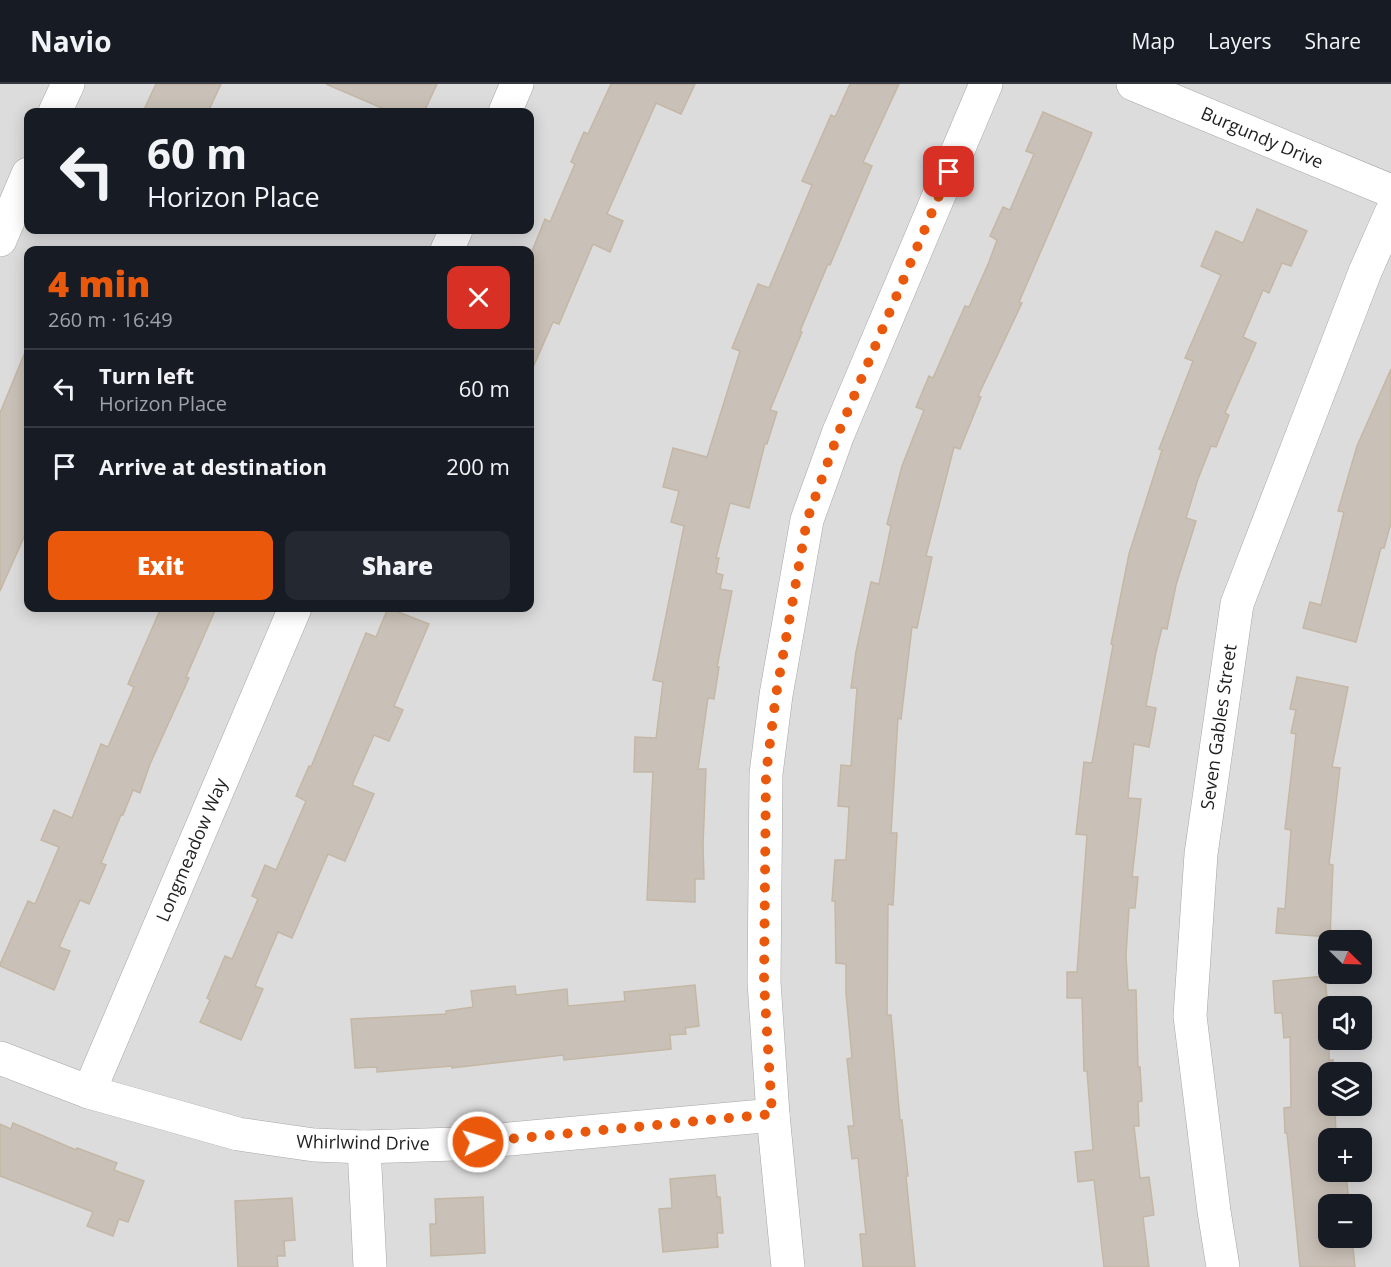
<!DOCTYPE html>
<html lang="en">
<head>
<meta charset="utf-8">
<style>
  :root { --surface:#171b24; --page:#242831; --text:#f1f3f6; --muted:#9ea1a6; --line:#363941; --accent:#ea580c }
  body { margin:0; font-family:"Open Sans",sans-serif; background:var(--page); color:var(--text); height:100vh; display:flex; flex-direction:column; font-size:22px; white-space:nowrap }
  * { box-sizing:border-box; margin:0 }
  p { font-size:20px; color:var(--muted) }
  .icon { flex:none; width:33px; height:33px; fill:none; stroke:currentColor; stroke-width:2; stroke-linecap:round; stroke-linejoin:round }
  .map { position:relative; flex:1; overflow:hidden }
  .side { position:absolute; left:24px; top:162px; width:510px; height:366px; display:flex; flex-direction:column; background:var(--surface); border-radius:12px; box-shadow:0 3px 15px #0003 }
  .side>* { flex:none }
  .banner { position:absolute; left:24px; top:24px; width:510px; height:126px; border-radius:12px; box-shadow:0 3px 15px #0003; background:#171b24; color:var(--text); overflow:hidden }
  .needle { width:39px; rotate:113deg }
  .fabs { position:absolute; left:1318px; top:846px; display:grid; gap:12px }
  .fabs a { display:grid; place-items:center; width:54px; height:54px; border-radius:12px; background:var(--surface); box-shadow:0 3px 15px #0003; font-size:30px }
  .pin { position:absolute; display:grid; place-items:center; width:51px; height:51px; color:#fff; margin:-26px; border-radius:12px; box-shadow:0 3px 9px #0006 }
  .me { position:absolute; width:66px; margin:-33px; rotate:85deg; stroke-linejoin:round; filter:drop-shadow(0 0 4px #0008) }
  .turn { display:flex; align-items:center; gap:21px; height:126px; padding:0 24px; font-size:27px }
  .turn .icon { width:78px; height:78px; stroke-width:2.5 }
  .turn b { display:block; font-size:42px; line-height:51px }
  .round { display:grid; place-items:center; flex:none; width:63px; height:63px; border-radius:12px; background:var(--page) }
  .overview { display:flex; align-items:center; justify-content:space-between; height:102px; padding:0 24px }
  h1 { font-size:36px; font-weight:800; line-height:45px; color:var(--accent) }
  .primary-button { display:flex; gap:12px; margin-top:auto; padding:12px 24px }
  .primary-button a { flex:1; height:69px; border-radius:12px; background:var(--accent); color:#fff; font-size:24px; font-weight:800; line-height:69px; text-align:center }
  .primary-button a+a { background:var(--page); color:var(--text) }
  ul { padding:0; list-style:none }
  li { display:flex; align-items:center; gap:18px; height:78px; padding:0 24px; border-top:2px solid var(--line) }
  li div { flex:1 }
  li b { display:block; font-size:22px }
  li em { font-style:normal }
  header { display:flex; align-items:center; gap:36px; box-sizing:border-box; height:84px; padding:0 30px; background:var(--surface); border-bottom:2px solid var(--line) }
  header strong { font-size:28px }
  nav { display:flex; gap:33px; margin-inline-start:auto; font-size:21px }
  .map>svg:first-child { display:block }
</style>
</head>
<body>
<header>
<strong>Navio</strong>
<nav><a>Map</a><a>Layers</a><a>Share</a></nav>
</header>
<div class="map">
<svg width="1391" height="1183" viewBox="0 0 1391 1183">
  <rect width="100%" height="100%" fill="#f1eee4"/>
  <!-- residential -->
  <path fill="#dddcdc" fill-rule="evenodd" d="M0 0H1391V1183H0ZM28 28H530V146H28ZM28 166H530V524H28ZM1329 856H1362V890H1329ZM1329 922H1362V956H1329ZM1329 988H1362V1022H1329ZM1329 1054H1362V1088H1329ZM1329 1120H1362V1154H1329Z"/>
  <!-- building -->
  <g fill="#c9c1b7" stroke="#c4b7a5" stroke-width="1.5">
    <path d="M156 0H221L208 28H143Z"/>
    <path d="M326 0H437L424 28H391Z"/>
    <path d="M611 0H695L681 30 656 19 607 130 623 137 610 168 593 160 559 240 553 238 530 290V172L545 135 550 138 575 80 571 78 584 48 588 50Z"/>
    <path d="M850 0H899L863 78 872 82 830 181 828 180 800 247 802 248 770 326 777 328 767 360 765 359 749 424 730 419 716 474H719L716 489 723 491 720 505 732 507 717 583H719L714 615 708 614 698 685H706L703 761 704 795H695V818L647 816 653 688H634L635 653 656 654 663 598 653 596 684 442 671 438 679 407 663 403 673 364 707 373 740 267 732 264 758 200 769 204 812 101 802 97 831 31 835 33Z"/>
    <path d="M1043 28 1092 49 1019 218 1022 219 978 312 981 313 960 365 954 363 926 472 932 473 917 544 912 543 901 635 898 634 891 749H897L893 821 888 820 887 931H891L900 1036H902L908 1092H906L915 1183H863L860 1150H866L858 1074 852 1075 848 1042H854L847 975 852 974 846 909V880L836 879 835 817H832L835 776H846L849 723 838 722 841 681 851 682 857 604H851L856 568 871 498 879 500 891 442 887 440 902 382 924 326 916 323 929 292 933 294 965 222 969 223 989 178 997 156 990 152 1003 123 1010 126 1034 70 1026 67Z"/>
    <path d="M1257 125 1307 147 1291 182 1282 179 1269 209 1263 206 1243 253 1256 259 1225 329 1229 331 1216 363 1211 362 1198 395 1186 434 1196 437 1176 501 1167 545 1162 544 1156 568 1146 622 1156 624 1149 663 1134 660 1128 714 1141 715 1132 793H1138L1135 824H1129L1126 871 1128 906H1136L1138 983H1140L1142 1017 1138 1018 1139 1042H1134L1140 1094 1149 1093 1154 1131 1143 1133 1149 1183H1104L1094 1096 1078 1098 1075 1068 1093 1066 1087 987H1084L1082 914H1067V888H1077L1087 751 1076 750 1084 678 1092 679 1113 561 1111 560 1129 470 1162 366 1159 365 1193 277 1185 274 1221 191 1201 182 1216 147 1243 159Z"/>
    <path d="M28 261V444L0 507V329Z"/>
    <path d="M1391 285V439L1384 464H1381L1356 558 1303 544 1310 518 1321 521 1344 428 1338 427 1357 362Z"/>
    <path d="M161 524H216L186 593 189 594 150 680 140 709 133 706 123 731H121L101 779 106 781 89 820 80 816 59 863 70 867 54 906 0 882V880L28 817 35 820 59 763 41 756 54 726 72 734 101 660 108 663 134 603 128 600Z"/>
    <path d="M388 524 429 540 394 622 403 626 389 657 374 651 352 701 374 710 345 777 328 770 292 854 278 848 255 902 263 905 241 956 200 938 210 916 207 914 225 872 232 875 258 815 252 812 265 781 276 786 306 717 296 712 309 682 311 683 366 549 376 553Z"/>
    <path d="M1297 593 1348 603 1332 683 1340 684 1329 780 1333 781 1330 853 1276 849 1278 824 1285 825 1291 746 1285 745 1296 650 1291 649 1296 626 1290 625Z"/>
    <path d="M1325 892 1329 936V976H1333L1334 986V988H1329V1022H1335L1336 1054H1329V1088H1346L1349 1120H1329V1154H1352L1355 1183H1300L1287 1049H1285L1284 1024 1291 1023 1290 953 1284 954 1282 929H1275L1273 897Z"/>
    <path d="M695 901 699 942 685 944 686 950 670 951 671 965 564 976 563 971 452 984V982L377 988V983L355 984 351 935 446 930V927L473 923 471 907 515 902 516 911 567 905 568 922 625 917 624 908Z"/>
    <path d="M13 1039 76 1066 77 1064 117 1079 114 1086 144 1097 128 1138 119 1135 113 1152 87 1142 93 1128 0 1092V1040L11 1045Z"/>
    <path d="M715 1091 717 1113H720L723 1149H717L718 1163 663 1168 659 1125 672 1124 670 1095Z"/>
    <path d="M483 1113 485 1169 431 1172 430 1140H436L435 1115Z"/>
    <path d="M292 1114 295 1156 284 1157 285 1172H277L278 1183H238L235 1117Z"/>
  </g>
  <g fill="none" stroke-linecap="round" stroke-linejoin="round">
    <!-- minor casing -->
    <g stroke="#a6a6a6" stroke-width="34">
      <g id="minor">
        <path d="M1133 0 1391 107"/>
        <path d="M55 28 68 0"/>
        <path d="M505 28 517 0"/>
        <path d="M0 156 28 90"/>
        <path d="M447 166 456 146"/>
        <path d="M0 974 89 1008 238 1050 314 1061 364 1063 455 1060 773 1031"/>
        <path d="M89 1008 295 524"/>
        <path d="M364 1063 370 1183"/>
        <path d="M788 1183 773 1031 764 898 766 690 776 611 807 436 838 350 986 0"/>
        <path d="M1223 1183 1214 1127 1190 932 1201 770 1237 520 1365 188 1391 129"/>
      </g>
    </g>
    <!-- minor -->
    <use href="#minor" stroke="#fff" stroke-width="33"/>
  </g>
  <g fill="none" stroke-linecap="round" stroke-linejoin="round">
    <!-- route -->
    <path stroke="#ea580c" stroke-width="10" stroke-dasharray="0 18" d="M478 1058 772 1030 764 898 766 690 776 611 807 436 838 350 949 88"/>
  </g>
  <g text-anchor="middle" stroke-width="4.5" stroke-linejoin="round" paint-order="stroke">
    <!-- street labels -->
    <g font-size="18" fill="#1f1f1f" stroke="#fff">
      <text transform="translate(1262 54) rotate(23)" y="6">Burgundy Drive</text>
      <text transform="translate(1219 643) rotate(-82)" y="6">Seven Gables Street</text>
      <text transform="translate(192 766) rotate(-67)" y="6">Longmeadow Way</text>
      <text transform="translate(363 1059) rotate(1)" y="6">Whirlwind Drive</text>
    </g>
  </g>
</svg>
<div class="fabs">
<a><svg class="needle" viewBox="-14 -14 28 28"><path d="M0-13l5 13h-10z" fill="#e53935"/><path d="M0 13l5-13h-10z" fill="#9ea1a6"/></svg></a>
<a><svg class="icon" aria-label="sound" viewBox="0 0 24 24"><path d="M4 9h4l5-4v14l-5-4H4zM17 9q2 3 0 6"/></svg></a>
<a><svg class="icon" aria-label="layers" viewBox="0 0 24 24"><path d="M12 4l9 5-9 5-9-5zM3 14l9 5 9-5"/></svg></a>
<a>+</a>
<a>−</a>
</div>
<div class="pin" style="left:949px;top:88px;background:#d93025"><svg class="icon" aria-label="arrive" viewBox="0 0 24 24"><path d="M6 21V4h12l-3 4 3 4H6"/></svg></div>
<svg class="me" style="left:478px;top:1058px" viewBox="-20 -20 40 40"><circle r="17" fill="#ea580c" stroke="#fff" stroke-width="3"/><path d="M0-11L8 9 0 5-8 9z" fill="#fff"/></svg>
<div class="banner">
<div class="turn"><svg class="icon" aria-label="left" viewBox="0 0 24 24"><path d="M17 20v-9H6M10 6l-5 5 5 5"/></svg><div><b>60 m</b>Horizon Place</div></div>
</div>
<section class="side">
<div class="overview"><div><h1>4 min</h1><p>260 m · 16:49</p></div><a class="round" style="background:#d93025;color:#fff"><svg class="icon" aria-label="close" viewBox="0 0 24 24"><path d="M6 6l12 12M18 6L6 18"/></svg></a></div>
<ul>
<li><svg class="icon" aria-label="left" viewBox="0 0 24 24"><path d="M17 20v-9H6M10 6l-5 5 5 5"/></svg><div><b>Turn left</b><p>Horizon Place</p></div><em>60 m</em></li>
<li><svg class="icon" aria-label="arrive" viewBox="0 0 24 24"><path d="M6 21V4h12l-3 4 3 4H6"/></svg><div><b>Arrive at destination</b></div><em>200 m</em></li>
</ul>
<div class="primary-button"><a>Exit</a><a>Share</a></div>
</section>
</div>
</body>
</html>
